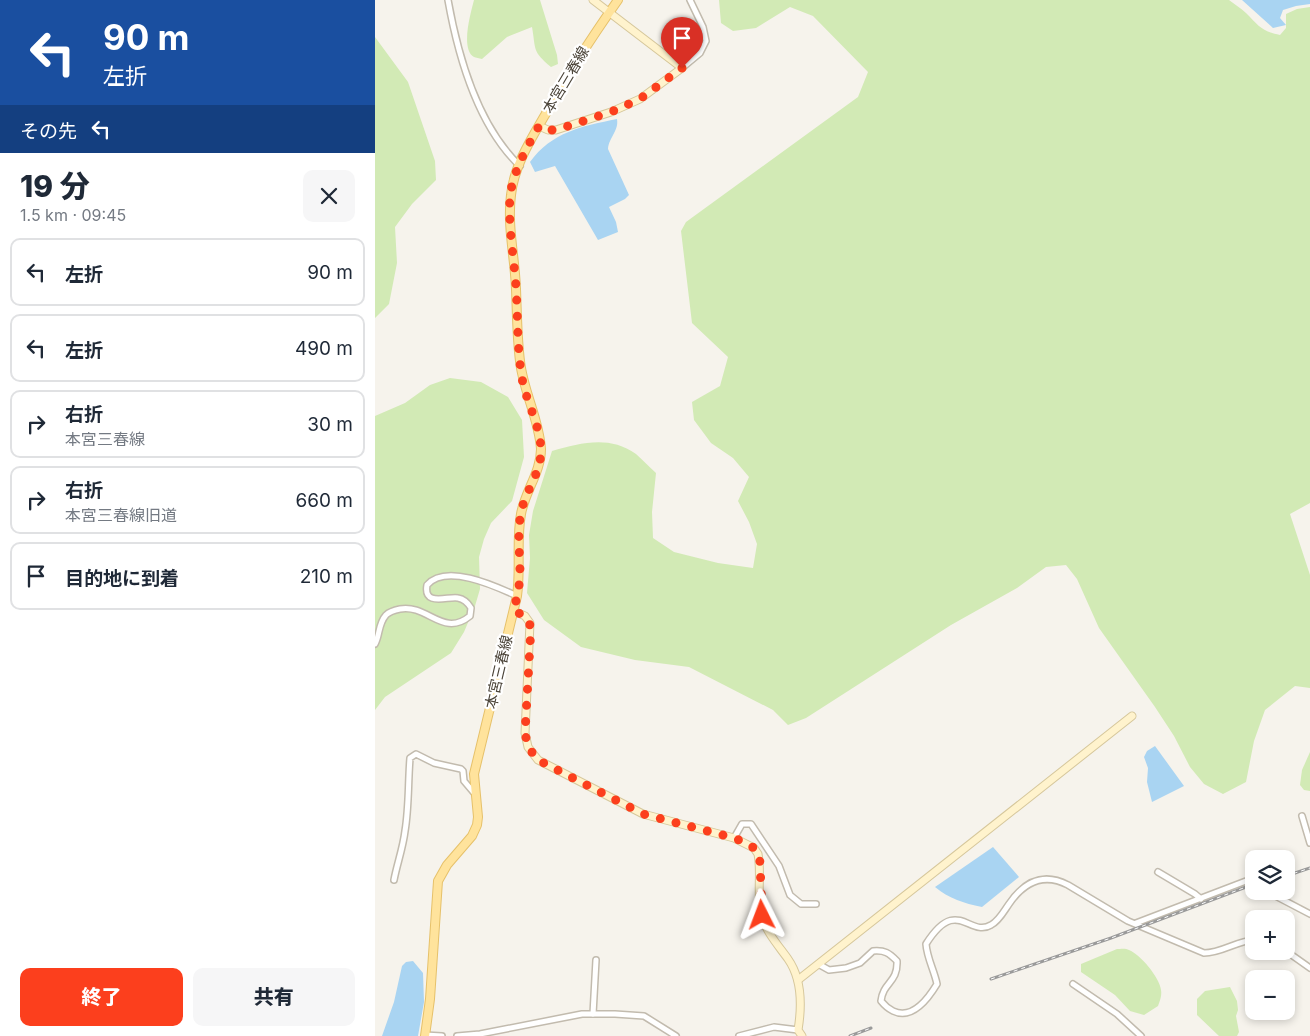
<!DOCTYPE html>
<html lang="ja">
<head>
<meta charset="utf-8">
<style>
  :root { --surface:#fff; --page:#f6f6f7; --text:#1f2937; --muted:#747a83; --line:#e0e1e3; --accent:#fc3f1d }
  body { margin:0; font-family:Inter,"Noto Sans JP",sans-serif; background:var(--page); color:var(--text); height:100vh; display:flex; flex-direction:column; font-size:19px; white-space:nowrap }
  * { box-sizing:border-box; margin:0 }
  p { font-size:16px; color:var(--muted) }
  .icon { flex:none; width:28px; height:28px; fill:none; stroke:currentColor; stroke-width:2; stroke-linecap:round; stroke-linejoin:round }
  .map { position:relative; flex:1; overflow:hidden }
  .details { display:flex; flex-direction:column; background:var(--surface); width:375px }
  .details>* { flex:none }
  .hud { background:#1a4fa0; color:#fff; overflow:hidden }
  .tools { position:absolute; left:870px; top:850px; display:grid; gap:10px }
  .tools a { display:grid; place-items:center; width:50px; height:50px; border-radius:10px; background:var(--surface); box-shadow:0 2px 8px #0003; font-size:25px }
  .pin { position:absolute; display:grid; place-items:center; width:42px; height:42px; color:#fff; margin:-51px -21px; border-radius:50% 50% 50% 0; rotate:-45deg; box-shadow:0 0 5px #0007 }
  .pin .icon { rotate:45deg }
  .me { position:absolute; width:55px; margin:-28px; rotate:357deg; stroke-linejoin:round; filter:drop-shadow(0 0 4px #0008) }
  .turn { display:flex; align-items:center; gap:18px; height:105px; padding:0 20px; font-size:22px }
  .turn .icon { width:65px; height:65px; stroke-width:2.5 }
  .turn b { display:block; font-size:35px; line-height:42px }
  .then { display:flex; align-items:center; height:48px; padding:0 20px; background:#0003; gap:10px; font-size:19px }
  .round { display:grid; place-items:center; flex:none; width:52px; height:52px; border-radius:10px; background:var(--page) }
  .summary { display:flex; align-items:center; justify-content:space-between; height:85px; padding:0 20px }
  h1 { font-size:30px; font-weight:800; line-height:38px }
  .primary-button { display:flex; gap:10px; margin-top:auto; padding:10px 20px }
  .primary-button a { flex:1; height:58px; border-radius:10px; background:var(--accent); color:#fff; font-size:20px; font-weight:800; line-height:58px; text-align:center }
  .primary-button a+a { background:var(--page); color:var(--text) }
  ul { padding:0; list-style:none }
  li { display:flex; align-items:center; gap:15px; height:68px; margin:0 10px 8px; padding:0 10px; border:2px solid var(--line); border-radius:10px }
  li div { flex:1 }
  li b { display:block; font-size:19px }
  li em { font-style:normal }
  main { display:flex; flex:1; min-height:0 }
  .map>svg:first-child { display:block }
</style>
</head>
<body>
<main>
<section class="details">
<div class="hud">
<div class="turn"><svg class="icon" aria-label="left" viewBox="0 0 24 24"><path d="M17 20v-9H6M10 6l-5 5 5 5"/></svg><div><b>90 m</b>左折</div></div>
<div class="then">その先<svg class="icon" aria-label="left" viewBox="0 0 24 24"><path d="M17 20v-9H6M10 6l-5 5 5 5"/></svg></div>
</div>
<div class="summary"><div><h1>19 分</h1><p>1.5 km · 09:45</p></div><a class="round"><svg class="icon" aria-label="close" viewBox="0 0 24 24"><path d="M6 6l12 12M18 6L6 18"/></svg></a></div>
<ul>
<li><svg class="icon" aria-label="left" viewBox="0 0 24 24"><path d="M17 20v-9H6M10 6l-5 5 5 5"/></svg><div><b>左折</b></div><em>90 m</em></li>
<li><svg class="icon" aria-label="left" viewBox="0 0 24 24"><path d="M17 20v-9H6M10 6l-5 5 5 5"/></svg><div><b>左折</b></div><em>490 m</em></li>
<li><svg class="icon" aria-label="right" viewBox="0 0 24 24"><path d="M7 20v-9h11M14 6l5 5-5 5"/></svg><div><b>右折</b><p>本宮三春線</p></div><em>30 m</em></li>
<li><svg class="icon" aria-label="right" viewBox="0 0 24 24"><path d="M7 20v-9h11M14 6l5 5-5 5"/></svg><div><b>右折</b><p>本宮三春線旧道</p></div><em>660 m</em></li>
<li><svg class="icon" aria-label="arrive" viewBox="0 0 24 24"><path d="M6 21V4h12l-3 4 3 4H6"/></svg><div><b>目的地に到着</b></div><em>210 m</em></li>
</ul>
<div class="primary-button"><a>終了</a><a>共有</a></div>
</section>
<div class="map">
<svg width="935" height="1036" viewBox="0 0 935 1036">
  <rect width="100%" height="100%" fill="#f6f3ec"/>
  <!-- green -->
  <g fill="#d2eab5">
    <path d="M99 0H165L182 55 183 64 176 67C157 51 161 50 157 27L132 37 107 59C104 58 101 58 99 57 85 49 96 12 99 0Z"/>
    <path d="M344 0H854C859 4 866 8 871 13 884 26 886 31 905 35L911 28V14L922 9 935 7V503L915 514 935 575V688L920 686 890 710 879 741 871 782 848 794 829 784 815 767 799 736 780 707 724 628 702 579 691 565 671 567 642 588 576 625 431 718 413 725 398 710 314 667 260 660 206 647 169 620 152 593 155 558 154 535 158 511 177 451C206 443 234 435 261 454 268 460 274 467 281 473L277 512 278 538 299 552 343 563 378 568 382 544 374 522 363 501 374 477 358 458 336 443 319 420 317 402 345 386 353 357 317 323 306 231 311 222 483 97 493 72 438 16 415 7 381 28 358 31 346 23Z"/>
    <path d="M0 37 33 82 60 161 61 180 37 204 20 227 22 263 14 304 0 318Z"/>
    <path d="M75 378 106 382 133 397 147 420 149 457 137 501 116 523 109 539 104 557 105 589 100 606 89 632 76 653 10 697 0 710V416L30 403 55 385Z"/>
    <path d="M935 752V791L929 790 925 785 927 770Z"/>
    <path d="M742 949C745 949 751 948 754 950 765 954 785 978 786 990 787 995 785 1001 783 1006L769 1015 755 1011 740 995 706 972V964Z"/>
    <path d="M855 987 862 1001 863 1010 861 1016 864 1032 862 1036H844L822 1015V999L830 991Z"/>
  </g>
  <!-- water -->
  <g fill="#a9d4f2">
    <path d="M867 0H935V4L921 6 908 10 905 18 911 25 898 28Z"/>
    <path d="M242 119C244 131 234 137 233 149L254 195 250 199 234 207 241 222 243 232 223 240 180 166 160 172 155 162C177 132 207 126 242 119Z"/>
    <path d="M780 746 809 786 777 802 772 782 773 768 769 757 772 751Z"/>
    <path d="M618 847 644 877 607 907C588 903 575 899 560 887Z"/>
    <path d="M38 961 48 973 49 1002 43 1036H7L19 1002 27 966 31 962Z"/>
  </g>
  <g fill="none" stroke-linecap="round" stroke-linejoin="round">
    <!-- street casing -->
    <g stroke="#c2bbae" stroke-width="8">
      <g id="street">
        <path d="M73 0C83 56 102 125 145 166"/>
        <path d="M307 68 325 53 331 41 328 27 315 0"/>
        <path d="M0 644C5 635 3 624 11 615 15 611 20 610 25 609 53 604 68 638 95 616L96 608C93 603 89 599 83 598 73 596 48 607 52 585 71 563 120 586 142 596"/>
        <path d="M927 816 935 843"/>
        <path d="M359 838 367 824H376L404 866 415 895 426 904H441"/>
        <path d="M783 872 820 894 826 899"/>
        <path d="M19 880C22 864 28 848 30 831 34 807 33 783 35 758L41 754 59 763 86 769 88 771 89 781 100 794"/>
        <path d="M891 891 935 914"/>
        <path d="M761 923 871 881 879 885"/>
        <path d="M911 951 935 968"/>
        <path d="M445 965 454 970 471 968 485 963 498 951C510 950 514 953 522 961 523 983 508 982 506 1001 510 1006 512 1008 518 1011 537 1020 553 999 562 984 559 970 552 958 551 944 582 895 594 938 616 925 624 921 629 911 634 904 649 882 668 872 693 885L753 921 829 953C847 953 861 941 879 940"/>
        <path d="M698 984 742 1014 766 1036"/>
        <path d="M218 1014 221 960"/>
        <path d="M50 1035 67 1036"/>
        <path d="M82 1036 105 1034 207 1014H240L269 1016 301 1036"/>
        <path d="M364 1036 399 1027 423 1030"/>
      </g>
    </g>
    <!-- secondary casing -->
    <g stroke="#d6c79b" stroke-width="9">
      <g id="secondary">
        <path d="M164 126 173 130H181L236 112 265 99 307 68 218 0"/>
        <path d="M139 611 150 616 155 623 150 733 153 747 163 760 268 814 359 838 379 848 383 854C387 874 381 896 387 916 391 932 403 945 413 959 427 979 427 1006 423 1030L427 1036"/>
        <path d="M423 980 757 716"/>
      </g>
    </g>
    <!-- primary casing -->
    <g stroke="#e6c16a" stroke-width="10">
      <path id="primary" d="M50 1036 55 999 63 881 72 865 97 836 102 825 103 817 99 774 142 596C146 569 141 541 146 514 150 491 166 472 166 449 164 418 148 391 145 361 142 337 142 313 141 289 140 258 132 226 136 195 139 166 156 139 170 115 192 75 217 37 243 0"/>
    </g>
    <!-- street -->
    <use href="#street" stroke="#fff" stroke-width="5"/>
    <!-- secondary -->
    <use href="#secondary" stroke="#fff3cd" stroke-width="7"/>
    <!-- primary -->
    <use href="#primary" stroke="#ffe39c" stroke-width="8"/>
    <!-- rail casing -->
    <g stroke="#9a9a9a" stroke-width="3">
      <g id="rail">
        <path d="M911 876 935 868"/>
        <path d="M616 979 736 938 879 884"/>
        <path d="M475 1036 496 1028"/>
      </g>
    </g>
    <!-- rail -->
    <use href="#rail" stroke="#fff" stroke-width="1" stroke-dasharray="4" stroke-linecap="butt"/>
  </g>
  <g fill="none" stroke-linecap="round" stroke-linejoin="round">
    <!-- route -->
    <path stroke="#fc3f1d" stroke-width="9" stroke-dasharray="0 16.2" d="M307 68 265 99 236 112 181 130H173L164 126C152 147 138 172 135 196 133 227 139 257 141 287 143 318 142 348 147 378 151 402 164 422 166 448 167 472 150 491 146 513 142 533 145 553 145 574 145 586 141 599 139 611L150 616 156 627 150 733 153 747 163 760 268 814 359 838 371 843 379 848 383 854 385 862 387 915"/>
  </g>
  <g text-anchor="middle" stroke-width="4.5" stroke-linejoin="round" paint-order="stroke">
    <!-- street labels -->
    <g font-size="15" fill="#4b4439" stroke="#fff">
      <text transform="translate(191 80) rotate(-59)" y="5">本宮三春線</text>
      <text transform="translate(124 672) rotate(-77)" y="5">本宮三春線</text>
    </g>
  </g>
</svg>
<div class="tools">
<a><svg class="icon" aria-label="layers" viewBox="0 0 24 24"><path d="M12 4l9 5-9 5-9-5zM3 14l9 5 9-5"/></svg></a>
<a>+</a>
<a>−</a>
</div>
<div class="pin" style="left:307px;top:68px;background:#d93025"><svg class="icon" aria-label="arrive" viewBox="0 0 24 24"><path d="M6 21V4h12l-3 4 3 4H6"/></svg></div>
<svg class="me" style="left:387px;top:915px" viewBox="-20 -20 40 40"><path d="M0-17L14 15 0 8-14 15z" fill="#fc3f1d" stroke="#fff" stroke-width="4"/></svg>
</div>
</main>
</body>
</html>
